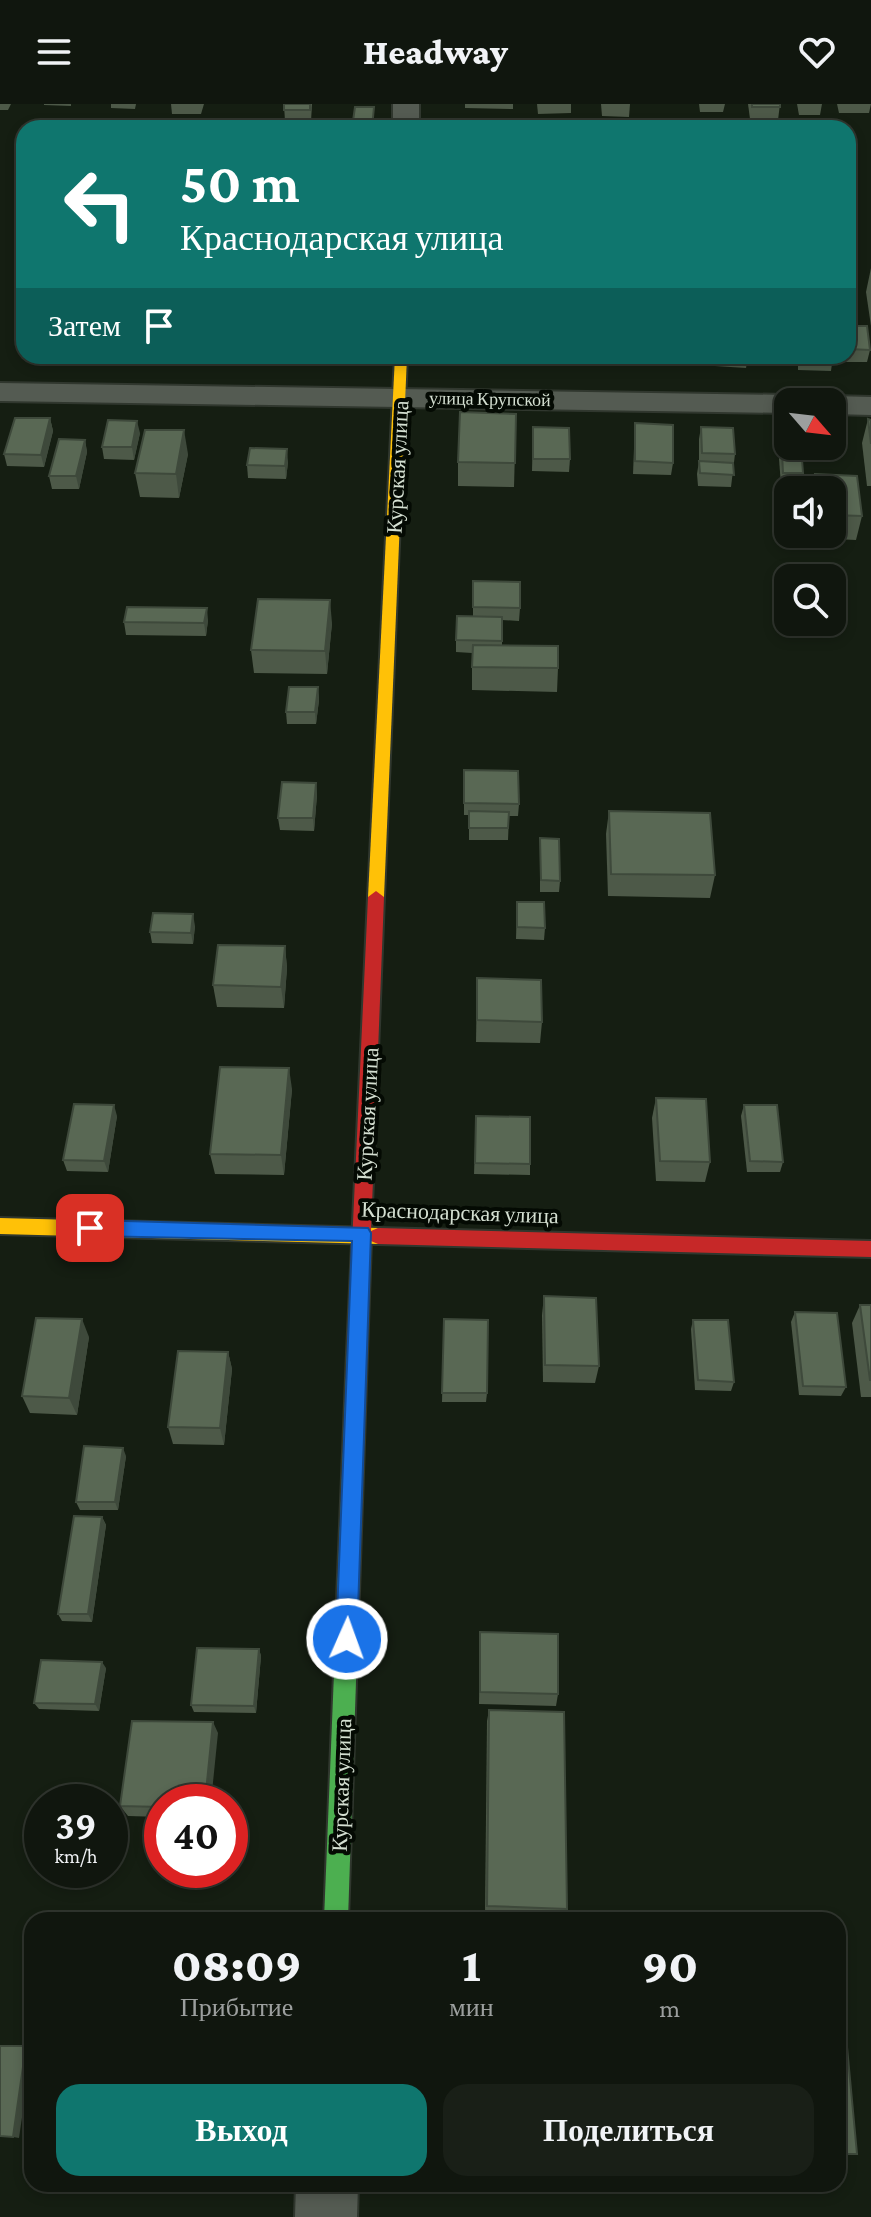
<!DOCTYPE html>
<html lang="ru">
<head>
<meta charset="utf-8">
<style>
  :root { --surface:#10160e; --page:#191f17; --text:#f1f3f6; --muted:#9c9f9e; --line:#30352e; --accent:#0f766e }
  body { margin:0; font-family:"Crimson Pro",serif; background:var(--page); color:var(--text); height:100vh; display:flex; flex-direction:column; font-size:30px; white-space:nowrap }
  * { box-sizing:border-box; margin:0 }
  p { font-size:26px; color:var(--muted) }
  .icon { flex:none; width:44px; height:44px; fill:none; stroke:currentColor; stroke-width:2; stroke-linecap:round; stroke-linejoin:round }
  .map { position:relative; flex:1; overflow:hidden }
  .sheet { position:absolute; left:24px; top:1808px; width:822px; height:280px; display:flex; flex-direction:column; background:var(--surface); border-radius:24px; box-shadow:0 4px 12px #0003,0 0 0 2px var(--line) }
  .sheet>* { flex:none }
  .banner { position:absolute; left:16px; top:16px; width:840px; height:244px; border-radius:24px; box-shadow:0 4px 12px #0003,0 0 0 2px var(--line); background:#0f766e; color:#fff; overflow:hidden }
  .needle { width:52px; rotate:118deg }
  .controls { position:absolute; left:774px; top:284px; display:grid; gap:16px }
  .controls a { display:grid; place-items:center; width:72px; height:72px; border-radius:16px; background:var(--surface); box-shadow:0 4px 12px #0003,0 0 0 2px var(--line); font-size:40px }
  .speed { position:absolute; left:24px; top:1680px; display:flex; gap:16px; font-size:40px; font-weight:700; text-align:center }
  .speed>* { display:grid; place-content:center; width:104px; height:104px; border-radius:50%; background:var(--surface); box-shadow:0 4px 12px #0003,0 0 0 2px var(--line); line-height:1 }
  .speed small { font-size:20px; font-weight:400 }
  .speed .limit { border:12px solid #d22; background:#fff; color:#111 }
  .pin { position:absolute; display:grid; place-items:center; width:68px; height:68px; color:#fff; margin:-34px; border-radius:16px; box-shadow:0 4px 12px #0006 }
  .me { position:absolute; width:88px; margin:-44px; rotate:2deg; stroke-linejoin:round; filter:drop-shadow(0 0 6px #0008) }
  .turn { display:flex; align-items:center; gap:28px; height:168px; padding:0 32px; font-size:36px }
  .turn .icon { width:104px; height:104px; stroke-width:2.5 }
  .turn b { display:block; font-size:56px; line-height:68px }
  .then { display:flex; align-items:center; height:76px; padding:0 32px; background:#0003; gap:16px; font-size:30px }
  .eta { display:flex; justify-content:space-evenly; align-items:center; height:136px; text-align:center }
  .eta b { font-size:48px; font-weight:800; line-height:56px }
  .primary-button { display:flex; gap:16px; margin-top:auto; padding:16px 32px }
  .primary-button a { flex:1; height:92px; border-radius:24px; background:var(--accent); color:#fff; font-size:32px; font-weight:800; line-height:92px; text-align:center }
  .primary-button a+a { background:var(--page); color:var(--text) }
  header { display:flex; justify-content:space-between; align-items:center; height:104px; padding:0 32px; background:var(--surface); font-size:36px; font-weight:800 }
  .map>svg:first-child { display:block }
</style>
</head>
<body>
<header><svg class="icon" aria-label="menu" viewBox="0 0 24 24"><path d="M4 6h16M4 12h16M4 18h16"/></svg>Headway<svg class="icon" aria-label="heart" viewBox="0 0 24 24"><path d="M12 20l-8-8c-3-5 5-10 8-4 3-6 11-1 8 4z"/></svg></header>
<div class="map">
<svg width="871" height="2113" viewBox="0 0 871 2113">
  <rect width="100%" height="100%" fill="#151e12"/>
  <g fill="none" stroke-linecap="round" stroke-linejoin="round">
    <!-- street casing -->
    <g stroke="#30372e" stroke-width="4">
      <g id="street">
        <rect x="393" y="0" width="26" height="24"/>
        <path d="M0 279 788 291 799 294 802 298H788V309L0 297Z"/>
        <path d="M832 292 871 293V311L832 310V298H819Z"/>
        <path d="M296 2080H358L357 2113H295Z"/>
      </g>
    </g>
    <!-- fast casing -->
    <g stroke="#30372e" stroke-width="4">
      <path id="fast" d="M357 1240 364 1243 367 1249 348 1816H324L347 1249 350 1243Z"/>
    </g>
    <!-- slow casing -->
    <g stroke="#30372e" stroke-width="4">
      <g id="slow">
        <path d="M395 252H407L384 793 376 799 368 793Z"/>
        <path d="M0 1114 378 1124 385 1126 387 1132 385 1138 378 1140 0 1130Z"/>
      </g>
    </g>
    <!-- jam casing -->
    <g stroke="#30372e" stroke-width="4">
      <path id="jam" d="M376 787 384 793 371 1127 378 1124 871 1137V1153L378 1140 371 1137 367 1249 364 1255 357 1258 350 1255 347 1249 368 793Z"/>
    </g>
    <!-- street -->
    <use href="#street" fill="#545b52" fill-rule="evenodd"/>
    <!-- fast -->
    <use href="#fast" fill="#4caf50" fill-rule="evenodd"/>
    <!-- slow -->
    <use href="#slow" fill="#ffc107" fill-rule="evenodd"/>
    <!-- jam -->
    <use href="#jam" fill="#c62828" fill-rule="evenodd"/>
  </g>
  <!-- wall -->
  <g fill="#4d5948">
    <path d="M0 0H11L8 6H0Z"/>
    <path d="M44 0H71V2L44 1Z"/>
    <path d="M111 0H136L135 5 111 4Z"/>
    <path d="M171 0H204L201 10H172Z"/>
    <path d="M284 0H312L311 18H285Z"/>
    <path d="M465 0H513V5L465 4Z"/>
    <path d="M537 0H571V9L538 10Z"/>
    <path d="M601 0H630L629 13 602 12Z"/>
    <path d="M699 0H725L723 8H700Z"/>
    <path d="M748 0H780L778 16 750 15Z"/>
    <path d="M797 0H822L820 11H799Z"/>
    <path d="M837 0H871L869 9H839Z"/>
    <path d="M24 164V195H21L18 182Z"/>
    <path d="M871 164V222L866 188Z"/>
    <path d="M848 222 870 246 867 258H845L844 252H848Z"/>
    <rect x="307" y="252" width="41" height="6"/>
    <path d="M466 252H501V261L466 260Z"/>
    <path d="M531 252H550L549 257 531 256Z"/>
    <path d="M580 252H629L628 261 580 259Z"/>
    <path d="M660 252H704L703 256 660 255Z"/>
    <path d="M715 252H748L746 264 715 262Z"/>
    <path d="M763 252H782L781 257H763Z"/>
    <path d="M798 252H833L831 267 798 266Z"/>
    <path d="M516 310 514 383 458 382V358Z"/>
    <path d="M50 314 53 327 44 363 7 362 4 350Z"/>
    <path d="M868 315 871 316V382H867L862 339Z"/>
    <path d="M635 319 673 359 671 371 633 370Z"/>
    <path d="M533 323 570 355 569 368 532 367Z"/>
    <path d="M701 323 735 350 731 383 698 382 697 370 699 357V335Z"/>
    <path d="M140 329 134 356 104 355 102 343Z"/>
    <path d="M781 329 803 369 800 382 781 381 778 342Z"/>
    <path d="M85 336 87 348 79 385H52L49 372Z"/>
    <path d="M188 350 179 394 140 393 135 369Z"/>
    <path d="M288 358 286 375 248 374 247 361Z"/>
    <path d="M815 370 862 412 856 436 812 434V430H832V386H811Z"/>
    <path d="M473 477 520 504 519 517 502 516V541L558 564 557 588 472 586V549L456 548V536L473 513Z"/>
    <path d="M208 516 206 532 126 531 124 518Z"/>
    <path d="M332 519 327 570 254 569 251 546Z"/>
    <path d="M318 583 319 596 316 620H287L286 608Z"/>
    <path d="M464 666 519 700 518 712H509L508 736H469V711H464Z"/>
    <path d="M316 679 317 691 314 727 280 726 278 714Z"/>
    <path d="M609 707 715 771 710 794 608 792 606 730Z"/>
    <path d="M540 734 560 777 559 788H540Z"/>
    <path d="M517 798 545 824 544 836 516 835Z"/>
    <path d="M195 822 193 840 152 839 150 828Z"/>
    <path d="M285 842 287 864 284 904 217 903 213 881Z"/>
    <path d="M477 874 542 918 540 939 476 938Z"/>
    <path d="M292 985 284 1071 215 1070 210 1050Z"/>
    <path d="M656 994 710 1058 705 1078 656 1077 652 1014Z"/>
    <path d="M744 1001 783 1058 780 1068H747L741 1012Z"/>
    <path d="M117 1012 108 1068 67 1067 63 1056Z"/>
    <path d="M476 1012 530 1060V1071L474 1070Z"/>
    <path d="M544 1192 599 1262 595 1279 543 1278 542 1211Z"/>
    <path d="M860 1201H871V1293H861L852 1219Z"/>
    <path d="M795 1208 846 1283 841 1292 799 1291 791 1218Z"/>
    <path d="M444 1215 487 1289 486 1298H442Z"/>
    <path d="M693 1216 734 1278 731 1287 695 1286 691 1225Z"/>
    <path d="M89 1233 77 1311 30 1309 22 1292Z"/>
    <path d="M228 1248 232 1265 224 1341 173 1340 168 1323Z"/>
    <path d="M126 1352 118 1406H80L76 1398Z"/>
    <path d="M102 1413 106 1421 92 1518 62 1517 58 1510Z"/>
    <path d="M480 1528 558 1590 556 1602 479 1600Z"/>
    <path d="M259 1545 261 1552 256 1609 194 1608 191 1601Z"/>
    <path d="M106 1564 99 1607 39 1605 34 1599Z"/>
    <path d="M489 1606 567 1805 564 1812 485 1810 487 1617Z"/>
    <path d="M218 1629 162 1698V1713L128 1712 120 1702Z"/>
  </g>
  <!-- shaded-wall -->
  <g fill="#3e493b">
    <path d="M50 314 53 327 44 363 41 351Z"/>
    <path d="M137 317 140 329 134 356 132 343Z"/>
    <path d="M184 326 188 350 179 394 176 370Z"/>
    <path d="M85 336 87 348 79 385 76 372Z"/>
    <path d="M287 345 288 358 286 375 285 362Z"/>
    <path d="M330 496 332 519 327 570 325 547Z"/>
    <path d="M207 504 208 516 206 532 204 519Z"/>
    <path d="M318 583 319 596 316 620 315 608Z"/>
    <path d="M316 679 317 691 314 727 313 714Z"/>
    <path d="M193 810 195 822 193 840 191 829Z"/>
    <path d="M285 842 287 864 284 904 281 883Z"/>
    <path d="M289 964 292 985 284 1071 281 1051Z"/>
    <path d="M114 1001 117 1012 108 1068 104 1057Z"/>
    <path d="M82 1215 89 1233 77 1311 69 1294Z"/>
    <path d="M228 1248 232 1265 224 1341 220 1324Z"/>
    <path d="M123 1344 126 1352 118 1406 115 1398Z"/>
    <path d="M102 1413 106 1421 92 1518 88 1510Z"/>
    <path d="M259 1545 261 1552 256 1609 254 1602Z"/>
    <path d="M102 1558 106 1564 99 1607 95 1600Z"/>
    <path d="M213 1618 218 1629 211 1698H205Z"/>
    <path d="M26 1942 32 1945 19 2034 13 2033Z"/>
  </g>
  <!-- building -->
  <g fill="#596854" stroke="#3e493b" stroke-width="2">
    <rect x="284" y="0" width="26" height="6"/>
    <rect x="752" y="0" width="28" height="3"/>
    <path d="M355 3H374L372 24H352Z"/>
    <path d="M24 164V182H18Z"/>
    <path d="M848 222H867L870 246 848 245Z"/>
    <path d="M800 252H833L834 254 800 253Z"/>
    <path d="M460 308 516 310 515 359 458 358Z"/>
    <path d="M15 314H50L41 351 4 350Z"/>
    <path d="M868 315 871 316V340Z"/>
    <path d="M108 316 137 317 132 343H102Z"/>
    <path d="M635 319 673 321V359L635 357Z"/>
    <path d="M533 323 569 324 570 355H533Z"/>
    <path d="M701 323 733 324 735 350 702 349Z"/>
    <path d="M145 326H184L176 370 135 369Z"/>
    <path d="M781 329H788V342H801L803 369H783Z"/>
    <path d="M59 335 85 336 76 372H49Z"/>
    <path d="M250 344 287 345 285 362 247 361Z"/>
    <path d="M699 357 733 359 734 371 700 369Z"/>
    <path d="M815 370 857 372 862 412 832 411V386H816Z"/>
    <path d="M473 477 520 478V504L473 503Z"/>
    <path d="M258 495 330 496 325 547 251 546Z"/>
    <path d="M127 503 207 504 204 519 124 518Z"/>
    <path d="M457 512 502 513V537L456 536Z"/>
    <path d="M473 541 558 542V564L472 563Z"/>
    <path d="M289 583H318L315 608H286Z"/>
    <path d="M464 666 518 667 519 700 464 699Z"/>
    <path d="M282 678 316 679 313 714H278Z"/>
    <path d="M469 707 509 708 508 724H469Z"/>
    <path d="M609 707 710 709 715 771 611 770Z"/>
    <path d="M540 734 559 735 560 777 541 776Z"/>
    <path d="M517 798H544L545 824 517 823Z"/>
    <path d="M153 809 193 810 191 829 150 828Z"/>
    <path d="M218 841 285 842 281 883 213 881Z"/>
    <path d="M477 874 541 876 542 918 477 916Z"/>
    <path d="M220 963 289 964 281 1051 210 1050Z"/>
    <path d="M656 994 706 995 710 1058 660 1057Z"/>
    <path d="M74 1000 114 1001 104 1057 63 1056Z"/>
    <path d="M744 1001H777L783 1058 750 1057Z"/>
    <path d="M476 1012 530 1013V1060L475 1059Z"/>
    <path d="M544 1192 596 1194 599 1262 545 1261Z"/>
    <path d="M860 1201H871V1276H870Z"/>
    <path d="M795 1208 837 1209 846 1283 803 1282Z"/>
    <path d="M36 1214 82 1215 69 1294 22 1292Z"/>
    <path d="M444 1215 488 1216 487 1289H442Z"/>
    <path d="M693 1216H728L734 1278 698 1276Z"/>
    <path d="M178 1247 228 1248 220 1324 168 1323Z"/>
    <path d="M84 1342 123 1344 115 1398H76Z"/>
    <path d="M74 1412 102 1413 88 1510H58Z"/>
    <path d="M480 1528 558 1530V1590L480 1588Z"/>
    <path d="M197 1544 259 1545 254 1602 191 1601Z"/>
    <path d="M41 1556 102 1558 95 1600 34 1599Z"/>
    <path d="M489 1606 564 1608 567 1805 487 1802Z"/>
    <path d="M132 1617 213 1618 205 1698H162V1703L120 1702Z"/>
    <path d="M0 1942H26L13 2033 0 2032Z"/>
    <path d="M838 1943H847L857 2050H838Z"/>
  </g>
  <!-- route -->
  <path fill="#1a73e8" stroke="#114b97" stroke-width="2" d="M90 1116 368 1124 371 1129 357 1535 354 1543 347 1546 339 1543 336 1535 352 1137 90 1132 84 1130 81 1124 84 1119Z"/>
  <g text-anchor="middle" stroke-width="8" stroke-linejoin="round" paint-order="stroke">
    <!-- far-street labels -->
    <g font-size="18" fill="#d4dfd1" stroke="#040a03">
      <text transform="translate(490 295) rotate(1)" y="6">улица Крупской</text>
    </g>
    <!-- street labels -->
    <g font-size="22" fill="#d4dfd1" stroke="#040a03">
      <text transform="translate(397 363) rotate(-87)" y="8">Курская улица</text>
      <text transform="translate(367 1010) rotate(-87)" y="8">Курская улица</text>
      <text transform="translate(460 1108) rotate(2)" y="8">Краснодарская улица</text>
      <text transform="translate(341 1681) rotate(-88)" y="8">Курская улица</text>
    </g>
  </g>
</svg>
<div class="controls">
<a><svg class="needle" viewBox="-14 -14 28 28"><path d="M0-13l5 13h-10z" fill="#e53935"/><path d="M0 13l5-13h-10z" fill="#9c9f9e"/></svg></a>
<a><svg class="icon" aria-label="sound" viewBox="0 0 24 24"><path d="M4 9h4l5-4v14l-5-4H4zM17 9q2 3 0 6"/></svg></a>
<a><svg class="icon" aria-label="search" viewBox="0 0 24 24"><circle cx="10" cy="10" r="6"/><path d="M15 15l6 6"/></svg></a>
</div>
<div class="speed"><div>39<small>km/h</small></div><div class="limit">40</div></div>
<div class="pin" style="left:90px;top:1124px;background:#d93025"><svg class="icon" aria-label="arrive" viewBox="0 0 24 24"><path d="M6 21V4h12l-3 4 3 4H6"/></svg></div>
<svg class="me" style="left:347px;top:1535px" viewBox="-20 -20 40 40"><circle r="17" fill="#1a73e8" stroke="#fff" stroke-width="3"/><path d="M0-11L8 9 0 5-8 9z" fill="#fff"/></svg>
<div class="banner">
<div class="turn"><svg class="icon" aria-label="left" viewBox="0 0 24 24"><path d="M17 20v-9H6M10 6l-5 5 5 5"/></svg><div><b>50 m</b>Краснодарская улица</div></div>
<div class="then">Затем<svg class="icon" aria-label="arrive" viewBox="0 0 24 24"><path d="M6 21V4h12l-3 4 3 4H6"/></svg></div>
</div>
<section class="sheet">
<div class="eta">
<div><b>08:09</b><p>Прибытие</p></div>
<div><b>1</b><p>мин</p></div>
<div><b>90</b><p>m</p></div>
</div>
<div class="primary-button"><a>Выход</a><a>Поделиться</a></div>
</section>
</div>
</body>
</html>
